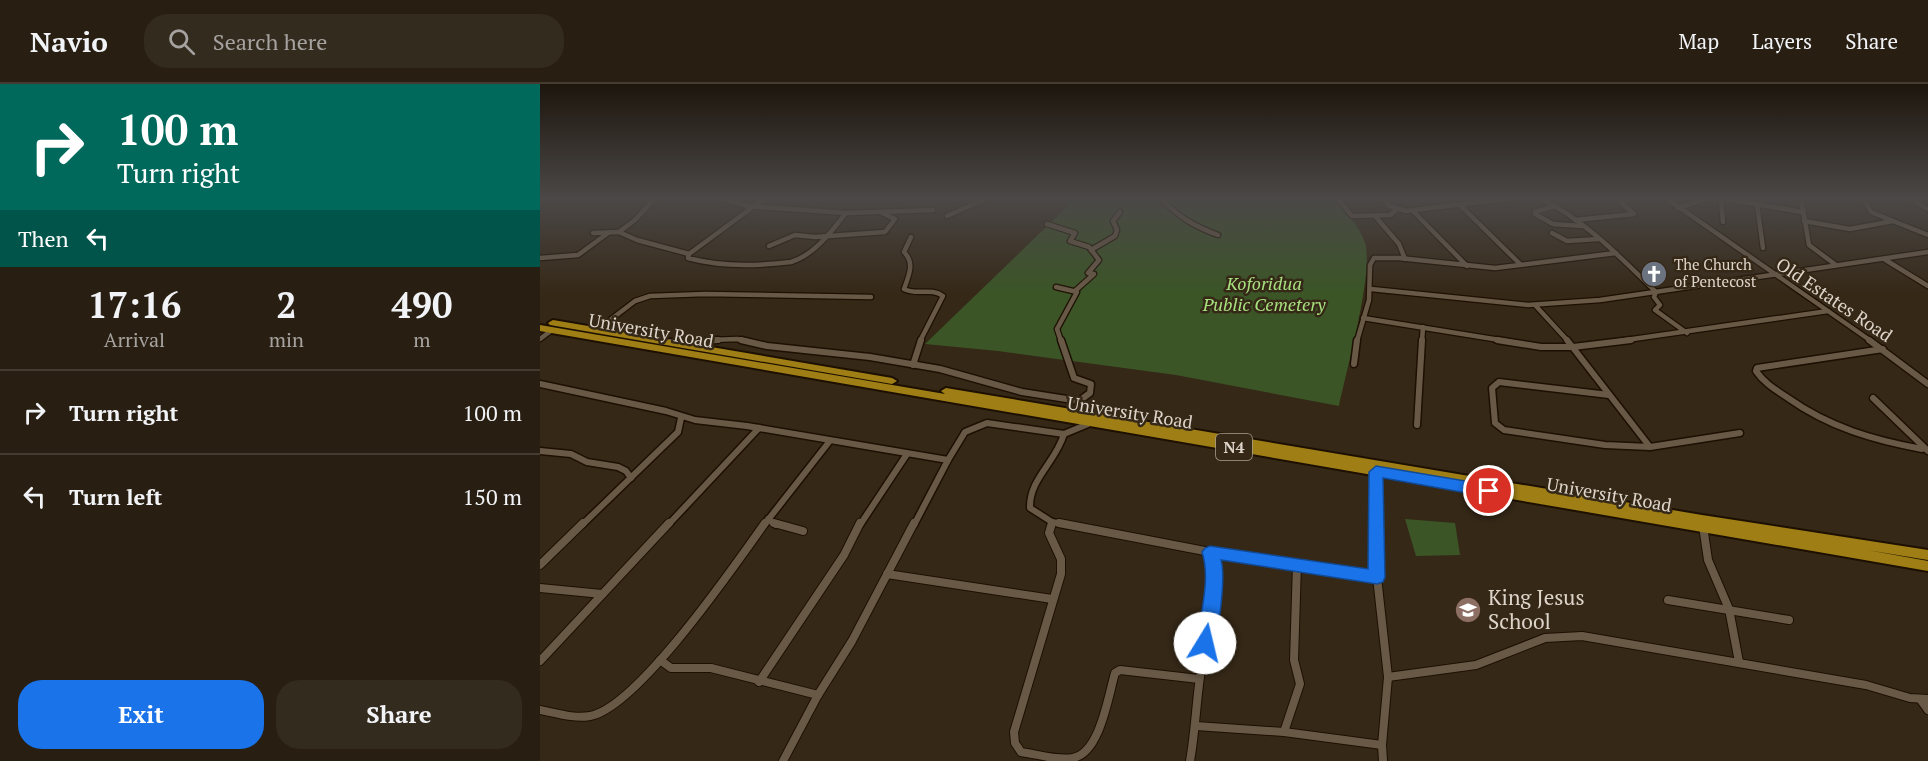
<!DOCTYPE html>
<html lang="en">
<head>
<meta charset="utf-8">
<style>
  :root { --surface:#281e11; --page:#342b1f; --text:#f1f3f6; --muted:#a5a29f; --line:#443c31; --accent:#1a73e8 }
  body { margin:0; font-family:"PT Serif",serif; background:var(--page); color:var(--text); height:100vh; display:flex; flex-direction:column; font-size:22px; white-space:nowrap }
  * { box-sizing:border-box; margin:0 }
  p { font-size:20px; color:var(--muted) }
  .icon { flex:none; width:33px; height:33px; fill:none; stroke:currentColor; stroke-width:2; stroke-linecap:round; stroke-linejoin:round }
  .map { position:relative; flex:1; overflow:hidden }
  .sheet { display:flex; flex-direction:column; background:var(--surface); width:540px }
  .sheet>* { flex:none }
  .hud { background:#00695c; color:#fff; overflow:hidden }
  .pin { position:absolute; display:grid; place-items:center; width:51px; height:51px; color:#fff; margin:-26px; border:3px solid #fff; border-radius:50%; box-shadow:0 2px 6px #0007 }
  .me { position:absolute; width:66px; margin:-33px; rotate:9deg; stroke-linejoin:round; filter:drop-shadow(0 0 4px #0008) }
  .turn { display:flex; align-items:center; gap:21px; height:126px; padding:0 18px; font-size:27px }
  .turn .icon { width:78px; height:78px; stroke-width:2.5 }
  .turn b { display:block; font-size:42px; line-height:51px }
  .then { display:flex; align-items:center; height:57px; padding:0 18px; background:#0003; gap:12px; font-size:22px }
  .eta { display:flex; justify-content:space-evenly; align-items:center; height:102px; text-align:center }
  .eta b { font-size:36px; font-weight:800; line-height:42px }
  .action { display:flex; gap:12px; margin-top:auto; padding:12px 18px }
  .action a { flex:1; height:69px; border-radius:24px; background:var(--accent); color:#fff; font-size:24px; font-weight:800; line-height:69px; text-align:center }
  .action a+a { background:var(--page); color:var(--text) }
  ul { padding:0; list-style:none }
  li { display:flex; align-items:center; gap:18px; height:84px; padding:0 18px; border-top:2px solid var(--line) }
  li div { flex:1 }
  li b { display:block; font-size:22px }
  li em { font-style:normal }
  header { display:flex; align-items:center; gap:36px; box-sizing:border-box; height:84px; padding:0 30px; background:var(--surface); border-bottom:2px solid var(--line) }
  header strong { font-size:28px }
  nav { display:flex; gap:33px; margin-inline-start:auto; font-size:21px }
  .search { width:420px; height:54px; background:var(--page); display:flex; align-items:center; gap:15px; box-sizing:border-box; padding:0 21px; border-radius:24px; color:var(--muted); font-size:22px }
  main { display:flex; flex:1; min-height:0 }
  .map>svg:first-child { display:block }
</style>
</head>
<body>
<header>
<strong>Navio</strong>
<div class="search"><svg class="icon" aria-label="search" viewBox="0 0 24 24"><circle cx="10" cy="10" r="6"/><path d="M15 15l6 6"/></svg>Search here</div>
<nav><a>Map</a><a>Layers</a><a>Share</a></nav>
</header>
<main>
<section class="sheet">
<div class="hud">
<div class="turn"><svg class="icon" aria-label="right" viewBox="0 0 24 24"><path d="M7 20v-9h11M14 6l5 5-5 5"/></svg><div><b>100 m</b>Turn right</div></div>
<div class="then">Then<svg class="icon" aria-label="left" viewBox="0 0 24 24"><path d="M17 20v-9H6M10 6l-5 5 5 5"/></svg></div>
</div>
<div class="eta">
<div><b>17:16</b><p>Arrival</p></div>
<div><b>2</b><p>min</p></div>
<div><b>490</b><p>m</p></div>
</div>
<ul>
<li><svg class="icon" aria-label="right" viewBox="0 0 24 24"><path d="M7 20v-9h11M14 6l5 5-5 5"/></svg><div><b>Turn right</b></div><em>100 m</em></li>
<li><svg class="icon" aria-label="left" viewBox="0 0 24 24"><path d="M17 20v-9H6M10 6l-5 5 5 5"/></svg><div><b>Turn left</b></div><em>150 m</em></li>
</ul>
<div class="action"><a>Exit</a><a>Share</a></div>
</section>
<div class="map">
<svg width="1388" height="677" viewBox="0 0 1388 677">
  <rect width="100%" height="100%" fill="#352817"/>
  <!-- green -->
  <g fill="#3b5527">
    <path d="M530 114H793C804 127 820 142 825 159 834 188 806 288 799 322L636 291 458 267 385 260 530 120Z"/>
    <path d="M865 435 915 439 920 471 876 472Z"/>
  </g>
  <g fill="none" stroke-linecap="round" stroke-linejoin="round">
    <!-- street-far2 casing -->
    <g stroke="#1d1002" stroke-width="7">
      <g id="street-far2">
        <path d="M115 114 95 136 79 148 97 156 149 170 225 114"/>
        <path d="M621 114C638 133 654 142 678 151"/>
        <path d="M797 114 812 132 850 131 856 126"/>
        <path d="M843 114 849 122 866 127 973 114"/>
        <path d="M1000 114C1046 137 1080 173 1116 208L1114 213 1120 221 1115 226 1147 249"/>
        <path d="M1126 114 1331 257"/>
        <path d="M1180 114 1262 128"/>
        <path d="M1261 114 1269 161 1296 181"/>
        <path d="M1369 114 1388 125"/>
        <path d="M1181 115 1183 138"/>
        <path d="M1079 116 1094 114"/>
        <path d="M1217 120 1223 164"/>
        <path d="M920 121 980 180"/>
        <path d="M1014 122 995 128V130L1013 140 1042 142"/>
        <path d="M1138 124 1169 114"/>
        <path d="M873 127 927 182"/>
        <path d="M306 129 393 126"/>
        <path d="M407 132 447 114"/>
        <path d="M835 132 859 160 865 175"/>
        <path d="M1035 136 1094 130 1076 114"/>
        <path d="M1264 137 1310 145 1353 137 1331 128 1323 114"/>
        <path d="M1353 137 1388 151"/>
        <path d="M507 140 535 149 530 157 549 163 559 176 548 189 554 190 535 207"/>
        <path d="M53 149 79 148"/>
        <path d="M1012 149 1027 157 1059 155"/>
        <path d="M371 153 364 168C375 179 369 191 364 205 377 212 391 203 403 212L380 257"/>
        <path d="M229 162 255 151 275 153 345 148 355 135 342 129"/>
        <path d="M551 166 575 152 577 146 573 137 580 128"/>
        <path d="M149 170 148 174C181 183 218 182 251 178 274 171 292 147 306 129L208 122 181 114"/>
        <path d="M0 174 38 171 68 149"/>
        <path d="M1344 175 1388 202"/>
        <path d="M516 203 537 208 517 245 521 257"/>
        <path d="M831 205 988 221 1060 216 1388 168"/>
        <path d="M995 221 1028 257"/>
        <path d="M823 234 966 257"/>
        <path d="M57 246 95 217 110 212 165 210 331 213"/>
        <path d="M0 255 12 246"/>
        <path d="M145 257 197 255 207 257"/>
        <path d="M817 257 829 216 830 181 834 174H859L955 184 1076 169"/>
        <path d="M882 257 883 243"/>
        <path d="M1079 257 1288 227"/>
      </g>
    </g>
    <!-- street-far1 casing -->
    <g stroke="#1d1002" stroke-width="9">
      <g id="street-far1">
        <path d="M201 256 227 262 330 273 400 285 482 308 539 317"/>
        <path d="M521 256 534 294 551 300 550 309 539 317V328"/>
        <path d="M957 256 1001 263H1033L1091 256"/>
        <path d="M1027 256 1110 363"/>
        <path d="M1329 256 1388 300"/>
        <path d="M130 258 178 256"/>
        <path d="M1343 265 1217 284 1216 287C1224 299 1236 306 1248 314 1289 343 1333 356 1382 365"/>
        <path d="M814 280 817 256"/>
        <path d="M373 281 381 256"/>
        <path d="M0 300 126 327 155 336 207 342 408 376 374 441"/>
        <path d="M1069 311 959 298 952 304 955 339 964 346 1065 361 1110 363 1200 349"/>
        <path d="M1333 314 1388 367"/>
        <path d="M877 341 882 256"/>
        <path d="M0 367 31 370 47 378 78 383 86 387 91 394"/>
        <path d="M408 376 425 348 447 339 524 350 548 340"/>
        <path d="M836 388 837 441"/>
        <path d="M228 435 236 441"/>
        <path d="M512 438 527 441"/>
        <path d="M42 441 138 348 141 334"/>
        <path d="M128 441 219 344"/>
        <path d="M224 441 289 358"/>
        <path d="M320 441 367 370"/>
        <path d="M511 441 512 438 490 424C489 395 516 378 524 350"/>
      </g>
    </g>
    <!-- street casing -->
    <g stroke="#1d1002" stroke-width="10">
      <g id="street">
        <path d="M234 439 263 447"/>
        <path d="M512 439 509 449 521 475V490L474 648 475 659 481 668C496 670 518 677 533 674 560 669 568 613 575 589L580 586 659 595"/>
        <path d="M519 439 670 468 837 493"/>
        <path d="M836 439 837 493 848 593 842 661 843 677"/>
        <path d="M1163 442 1168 476 1189 525 1199 578"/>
        <path d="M0 481 43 439"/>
        <path d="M347 490 512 515"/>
        <path d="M0 504 62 510"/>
        <path d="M1128 516 1249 536"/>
        <path d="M120 576 131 584H171L278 611"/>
        <path d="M0 577 129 439"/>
        <path d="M848 593 936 581 1005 554 1042 552 1326 601 1370 614 1388 615"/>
        <path d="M219 598 304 471 320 439"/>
        <path d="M1380 615 1388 626"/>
        <path d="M0 626C16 629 34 635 50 632 97 624 195 481 225 439"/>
        <path d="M656 642 744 648 842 661"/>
        <path d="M744 648 760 600 754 576 757 480"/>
        <path d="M243 677 278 611 312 557 374 439"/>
        <path d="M650 677C655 649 656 621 660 593 666 551 680 510 670 468"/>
      </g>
    </g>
    <!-- highway casing -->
    <g stroke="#1d1002" stroke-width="4">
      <g id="highway">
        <path d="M13 236 352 294 357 297 352 300 10 241 8 239Z"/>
        <path d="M0 241 405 310 401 307 406 304 1162 431 1388 466V476L1327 466 1388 477V487L0 247Z"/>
      </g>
    </g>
    <!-- street-far2 -->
    <use href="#street-far2" stroke="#685947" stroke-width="4.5"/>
    <!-- street-far1 -->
    <use href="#street-far1" stroke="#685947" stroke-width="6"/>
    <!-- street -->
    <use href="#street" stroke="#685947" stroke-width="8"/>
    <!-- highway -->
    <use href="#highway" fill="#9f7f15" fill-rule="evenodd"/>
  </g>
  <!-- sky -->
  <linearGradient id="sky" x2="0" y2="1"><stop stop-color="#1d160d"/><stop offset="0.55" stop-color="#4b4847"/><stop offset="1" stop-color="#4b4847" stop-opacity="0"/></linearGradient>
  <rect width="1388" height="209" fill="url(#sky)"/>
  <!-- route -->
  <path fill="#1a73e8" stroke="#114b97" stroke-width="1.5" d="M836 382 949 401 954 403 957 407 954 411 949 413 843 394 845 493 843 498 837 500 681 476C686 492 679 550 672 565L665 567 659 565C654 554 660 538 662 526 665 508 668 486 662 468L665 464 670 462 828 485 829 388Z"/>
  <!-- icons -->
  <defs>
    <g id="church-disc" transform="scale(1.35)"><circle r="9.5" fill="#6b7280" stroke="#352817"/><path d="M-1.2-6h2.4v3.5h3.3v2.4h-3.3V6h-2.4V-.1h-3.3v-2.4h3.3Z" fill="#fff"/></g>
    <g id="school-disc" transform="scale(1.35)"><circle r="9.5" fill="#8d6e63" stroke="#352817"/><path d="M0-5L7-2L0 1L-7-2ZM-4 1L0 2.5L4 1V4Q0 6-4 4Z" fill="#fff"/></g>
  </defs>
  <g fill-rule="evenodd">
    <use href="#church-disc" x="1114" y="190"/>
    <use href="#school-disc" x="928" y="526"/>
  </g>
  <g text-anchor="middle" stroke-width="5" stroke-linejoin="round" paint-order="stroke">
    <!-- far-poi labels -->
    <g font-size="15" fill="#ded5ca" stroke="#352817" text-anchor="start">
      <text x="1134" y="186">The Church<tspan x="1134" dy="17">of Pentecost</tspan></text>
    </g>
    <!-- shield labels -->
    <rect fill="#352817" stroke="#aba194" stroke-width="1.5" x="676" y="350" width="36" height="26" rx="4.5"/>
    <g font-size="16" font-weight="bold" fill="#ded5ca">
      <text x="694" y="369">N4</text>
    </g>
    <!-- park labels -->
    <g font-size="18" font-style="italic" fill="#a7e07f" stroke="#352817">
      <text x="724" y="206">Koforidua<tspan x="724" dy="21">Public Cemetery</tspan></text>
    </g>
    <!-- street labels -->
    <g font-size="18" fill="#ded5ca" stroke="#352817">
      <text transform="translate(1294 216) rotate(34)" y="6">Old Estates Road</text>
      <text transform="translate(111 247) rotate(10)" y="6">University Road</text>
      <text transform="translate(590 329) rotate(9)" y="6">University Road</text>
      <text transform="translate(1069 411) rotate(10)" y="6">University Road</text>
    </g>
    <!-- near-poi labels -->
    <g font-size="21" fill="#ded5ca" stroke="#352817" text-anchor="start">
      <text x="948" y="521">King Jesus<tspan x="948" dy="24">School</tspan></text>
    </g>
  </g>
</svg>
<div class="pin" style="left:949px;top:407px;background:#d93025"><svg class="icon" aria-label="arrive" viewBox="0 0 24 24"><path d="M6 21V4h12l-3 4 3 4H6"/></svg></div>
<svg class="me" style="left:665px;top:559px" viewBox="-20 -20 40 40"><circle r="19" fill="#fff"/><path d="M0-13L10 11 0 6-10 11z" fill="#1a73e8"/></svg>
</div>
</main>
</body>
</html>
